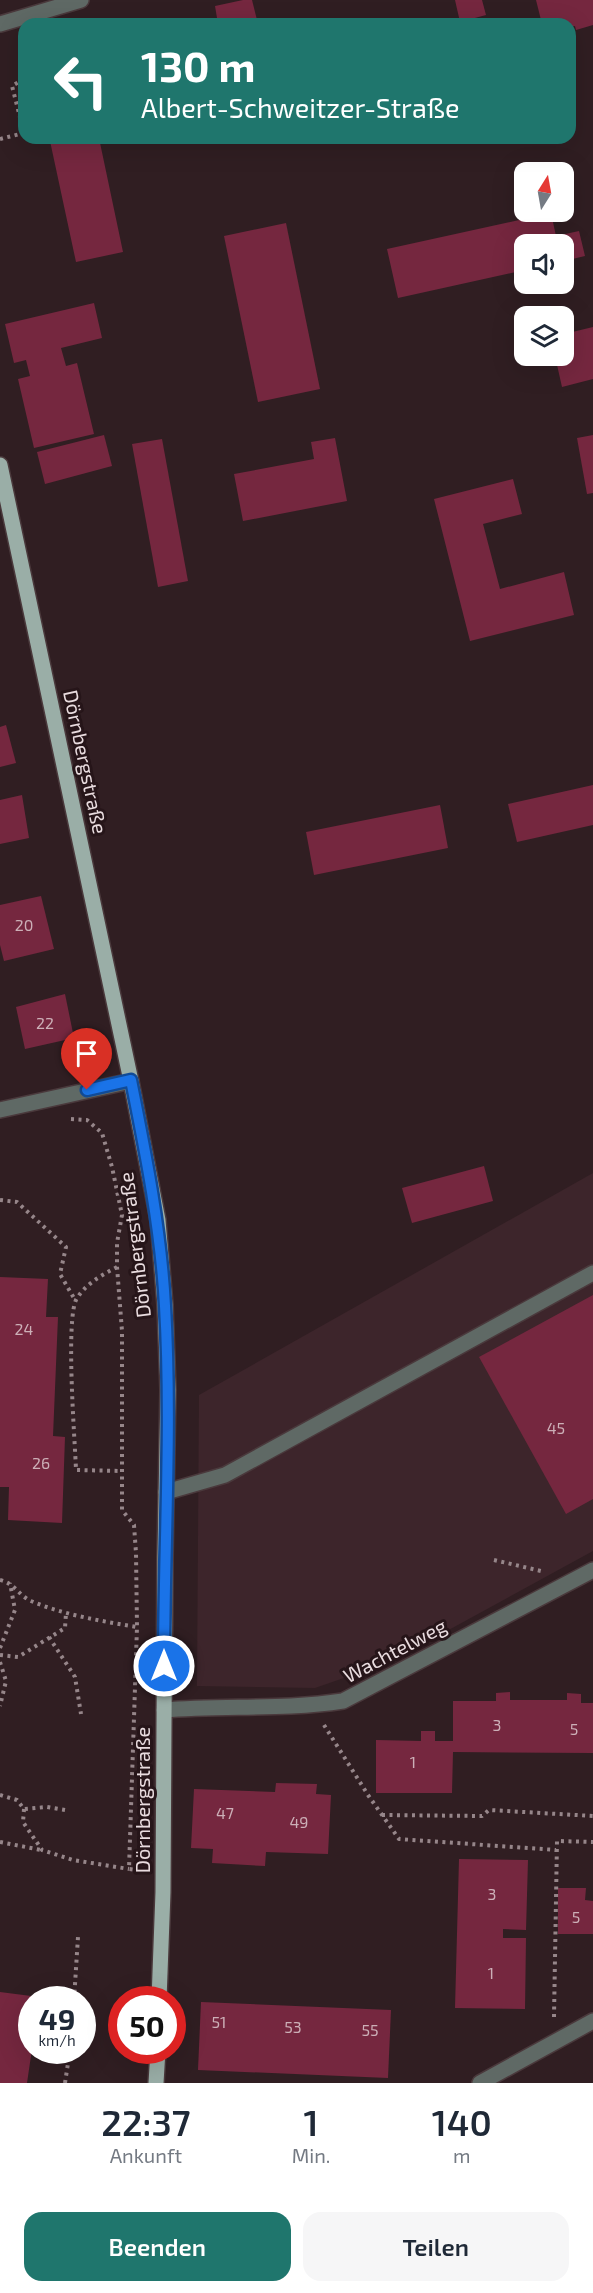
<!DOCTYPE html>
<html lang="de">
<head>
<meta charset="utf-8">
<style>
  :root { --surface:#fff; --page:#f6f6f7; --text:#1f2937; --muted:#747a83; --accent:#1f766d }
  body { margin:0; font-family:"Exo 2",sans-serif; background:var(--page); color:var(--text); height:100vh; display:flex; flex-direction:column; font-size:22px; white-space:nowrap }
  * { box-sizing:border-box; margin:0 }
  p { font-size:20px; color:var(--muted) }
  .icon { flex:none; width:33px; height:33px; fill:none; stroke:currentColor; stroke-width:2; stroke-linecap:round; stroke-linejoin:round }
  .map { position:relative; height:2083px; overflow:hidden }
  .side { display:flex; flex-direction:column; background:var(--surface); flex:1 }
  .side>* { flex:none }
  .banner { position:absolute; left:18px; top:18px; width:558px; height:126px; border-radius:18px; box-shadow:0 6px 24px #0002; background:#1f766d; color:#fff; overflow:hidden }
  .needle { width:39px; rotate:11deg }
  .fabs { position:absolute; left:514px; top:162px; display:grid; gap:12px }
  .fabs a { display:grid; place-items:center; width:60px; height:60px; border-radius:12px; background:var(--surface); box-shadow:0 6px 24px #0002; font-size:30px }
  .speed { position:absolute; left:18px; top:1986px; display:flex; gap:12px; font-size:30px; font-weight:700; text-align:center }
  .speed>* { display:grid; place-content:center; width:78px; height:78px; border-radius:50%; background:var(--surface); box-shadow:0 6px 24px #0002; line-height:1 }
  .speed small { font-size:15px; font-weight:400 }
  .speed .limit { border:9px solid #d22; background:#fff; color:#111 }
  .pin { position:absolute; display:grid; place-items:center; width:51px; height:51px; color:#fff; margin:-62px -26px; border-radius:50% 50% 50% 0; rotate:-45deg; box-shadow:0 0 6px #0007 }
  .pin .icon { rotate:45deg }
  .me { position:absolute; width:66px; margin:-33px; rotate:0deg; stroke-linejoin:round; filter:drop-shadow(0 0 4px #0008) }
  .turn { display:flex; align-items:center; gap:21px; height:126px; padding:0 24px; font-size:27px }
  .turn .icon { width:78px; height:78px; stroke-width:2.5 }
  .turn b { display:block; font-size:42px; line-height:51px }
  .eta { display:flex; justify-content:space-evenly; align-items:center; height:102px; text-align:center }
  .eta b { font-size:36px; font-weight:600; line-height:42px }
  .action { display:flex; gap:12px; margin-top:auto; padding:12px 24px }
  .action a { flex:1; height:69px; border-radius:18px; background:var(--accent); color:#fff; font-size:24px; font-weight:600; line-height:69px; text-align:center }
  .action a+a { background:var(--page); color:var(--text) }
  .map>svg:first-child { display:block }
</style>
</head>
<body>
<div class="map">
<svg width="593" height="2083" viewBox="0 0 593 2083">
  <rect width="100%" height="100%" fill="#301e22"/>
  <!-- built -->
  <path fill="#3d252b" d="M593 1173V1551L390 1662 315 1688 197 1686 199 1395Z"/>
  <!-- building -->
  <g fill="#75273f">
    <path d="M243 0H252L258 24H218L215 6Z"/>
    <path d="M455 0H482L486 15 460 22Z"/>
    <path d="M536 0H593V25L576 30 575 26 570 27V24H542Z"/>
    <path d="M33 138H99L123 252 76 262 50 141 35 144Z"/>
    <path d="M551 213 556 236 579 231 585 256 564 261V244H525V270L398 298 387 249Z"/>
    <path d="M286 223 320 389 258 402 224 236Z"/>
    <path d="M94 303 102 338 61 348 66 366 77 363 94 434 34 448 18 379 30 376 26 360 14 363 5 324Z"/>
    <path d="M593 327V379L562 387 555 356H564V334Z"/>
    <path d="M104 435 112 466 45 484 37 452Z"/>
    <path d="M593 435V493L587 494 577 438Z"/>
    <path d="M335 438 347 501 243 521 234 474 314 459 311 442Z"/>
    <path d="M162 439 188 581 158 587 132 444Z"/>
    <path d="M513 479 522 514 483 524 500 589 564 572 574 615 470 641 434 499Z"/>
    <path d="M6 725 16 763 0 767V727Z"/>
    <path d="M593 785V825L517 842 508 804Z"/>
    <path d="M22 795 29 838 0 844V800Z"/>
    <path d="M440 805 448 848 314 875 306 832Z"/>
    <path d="M41 896 54 949 4 961 0 945V905Z"/>
    <path d="M65 994 74 1038 25 1049 16 1007Z"/>
    <path d="M484 1166 493 1201 412 1223 402 1188Z"/>
    <path d="M0 1277 48 1279 46 1317H58L53 1436 65 1437 62 1523 8 1520 9 1487H0Z"/>
    <path d="M593 1295V1499L566 1514 479 1357Z"/>
    <path d="M510 1692V1700H567V1693L581 1694V1703H593V1753L453 1752 452 1793H376V1740L421 1741V1731H435V1741H453V1701H496V1693Z"/>
    <path d="M276 1783 317 1784 316 1794 331 1795 328 1854 266 1852 265 1866 212 1863 213 1849 191 1848 194 1789 275 1792Z"/>
    <path d="M459 1859 528 1860 526 1930 503 1929V1938H526L525 2009 455 2008Z"/>
    <path d="M558 1888H586L585 1900 593 1901V1934H558Z"/>
    <path d="M0 1992 39 1997 38 2000H32V2049L27 2083H0Z"/>
    <path d="M201 2002 391 2010 388 2078 198 2070Z"/>
  </g>
  <g fill="none" stroke-linecap="round" stroke-linejoin="round">
    <!-- minor casing -->
    <g stroke="#4a393c" stroke-width="18">
      <g id="minor">
        <path d="M0 24 81 0"/>
        <path d="M0 1110 131 1081"/>
        <path d="M166 1492 225 1475 593 1273"/>
        <path d="M164 1710C224 1705 284 1710 343 1701L593 1570"/>
        <path d="M480 2083 593 2021"/>
      </g>
    </g>
    <!-- major casing -->
    <g stroke="#4a393c" stroke-width="18">
      <g id="major">
        <path d="M0 465 131 1081 158 1220 165 1305 168 1390 165 1557 163 1892 159 2000"/>
        <path d="M156 2083 158 2050"/>
      </g>
    </g>
    <!-- path -->
    <g stroke="#96868a" stroke-width="4" stroke-dasharray="3 4.5" stroke-linecap="butt">
      <path d="M24 79 12 86 24 133"/>
      <path d="M0 139 24 133"/>
      <path d="M71 1119 87 1120 102 1133 112 1167 122 1215 117 1243V1267L122 1331V1510L134 1525 136 1553 137 1627 129 1869 143 1871"/>
      <path d="M0 1200 17 1202 66 1247 60 1274 75 1300"/>
      <path d="M117 1267C102 1275 87 1283 77 1298 65 1316 75 1441 76 1470L122 1471"/>
      <path d="M494 1560 541 1571"/>
      <path d="M0 1580C16 1584 18 1595 31 1601 64 1615 101 1621 137 1627"/>
      <path d="M49 1637 75 1677 81 1714"/>
      <path d="M0 1648 15 1610 10 1583"/>
      <path d="M0 1655 18 1657 65 1628 66 1613"/>
      <path d="M0 1662 6 1681 0 1706"/>
      <path d="M324 1725 368 1795 399 1839 556 1850"/>
      <path d="M0 1795 17 1800 24 1809 47 1807 65 1810"/>
      <path d="M24 1809 23 1822 42 1850 73 1860 129 1869"/>
      <path d="M382 1815 482 1816 489 1810 593 1816"/>
      <path d="M0 1842 41 1850"/>
      <path d="M74 2000 78 1937"/>
      <path d="M554 2017 557 1841 593 1842"/>
      <path d="M65 2083 70 2050"/>
    </g>
    <!-- minor -->
    <use href="#minor" stroke="#5f6965" stroke-width="15"/>
    <!-- major -->
    <use href="#major" stroke="#9aaea7" stroke-width="15"/>
  </g>
  <g fill="none" stroke-linecap="round" stroke-linejoin="round">
    <!-- route casing -->
    <g stroke="#114b97" stroke-width="15">
      <path id="route" d="M87 1090 131 1080C146 1155 161 1230 165 1306 172 1426 164 1546 164 1666"/>
    </g>
    <!-- route -->
    <use href="#route" stroke="#1a73e8" stroke-width="10"/>
  </g>
  <g text-anchor="middle" stroke-width="6" stroke-linejoin="round" paint-order="stroke">
    <!-- number labels -->
    <g font-size="16" fill="#ccafb7">
      <text x="24" y="931">20</text>
      <text x="45" y="1029">22</text>
      <text x="24" y="1335">24</text>
      <text x="556" y="1434">45</text>
      <text x="41" y="1469">26</text>
      <text x="497" y="1731">3</text>
      <text x="574" y="1735">5</text>
      <text x="413" y="1768">1</text>
      <text x="225" y="1819">47</text>
      <text x="299" y="1828">49</text>
      <text x="492" y="1900">3</text>
      <text x="576" y="1923">5</text>
      <text x="491" y="1979">1</text>
      <text x="219" y="2028">51</text>
      <text x="293" y="2033">53</text>
      <text x="370" y="2036">55</text>
    </g>
    <!-- street labels -->
    <g font-size="20" fill="#e9dcdf" stroke="#261519">
      <text transform="translate(85 762) rotate(78)" y="7">Dörnbergstraße</text>
      <text transform="translate(135 1245) rotate(-97)" y="7">Dörnbergstraße</text>
      <text transform="translate(395 1651) rotate(-28)" y="7">Wachtelweg</text>
      <text transform="translate(143 1800) rotate(-90)" y="7">Dörnbergstraße</text>
    </g>
  </g>
</svg>
<div class="fabs">
<a><svg class="needle" viewBox="-14 -14 28 28"><path d="M0-13l5 13h-10z" fill="#e53935"/><path d="M0 13l5-13h-10z" fill="#747a83"/></svg></a>
<a><svg class="icon" aria-label="sound" viewBox="0 0 24 24"><path d="M4 9h4l5-4v14l-5-4H4zM17 9q2 3 0 6"/></svg></a>
<a><svg class="icon" aria-label="layers" viewBox="0 0 24 24"><path d="M12 4l9 5-9 5-9-5zM3 14l9 5 9-5"/></svg></a>
</div>
<div class="speed"><div>49<small>km/h</small></div><div class="limit">50</div></div>
<div class="pin" style="left:87px;top:1090px;background:#d93025"><svg class="icon" aria-label="arrive" viewBox="0 0 24 24"><path d="M6 21V4h12l-3 4 3 4H6"/></svg></div>
<svg class="me" style="left:164px;top:1666px" viewBox="-20 -20 40 40"><circle r="17" fill="#1a73e8" stroke="#fff" stroke-width="3"/><path d="M0-11L8 9 0 5-8 9z" fill="#fff"/></svg>
<div class="banner">
<div class="turn"><svg class="icon" aria-label="left" viewBox="0 0 24 24"><path d="M17 20v-9H6M10 6l-5 5 5 5"/></svg><div><b>130 m</b>Albert-Schweitzer-Straße</div></div>
</div>
</div>
<section class="side">
<div class="eta">
<div><b>22:37</b><p>Ankunft</p></div>
<div><b>1</b><p>Min.</p></div>
<div><b>140</b><p>m</p></div>
</div>
<div class="action"><a>Beenden</a><a>Teilen</a></div>
</section>
</body>
</html>
